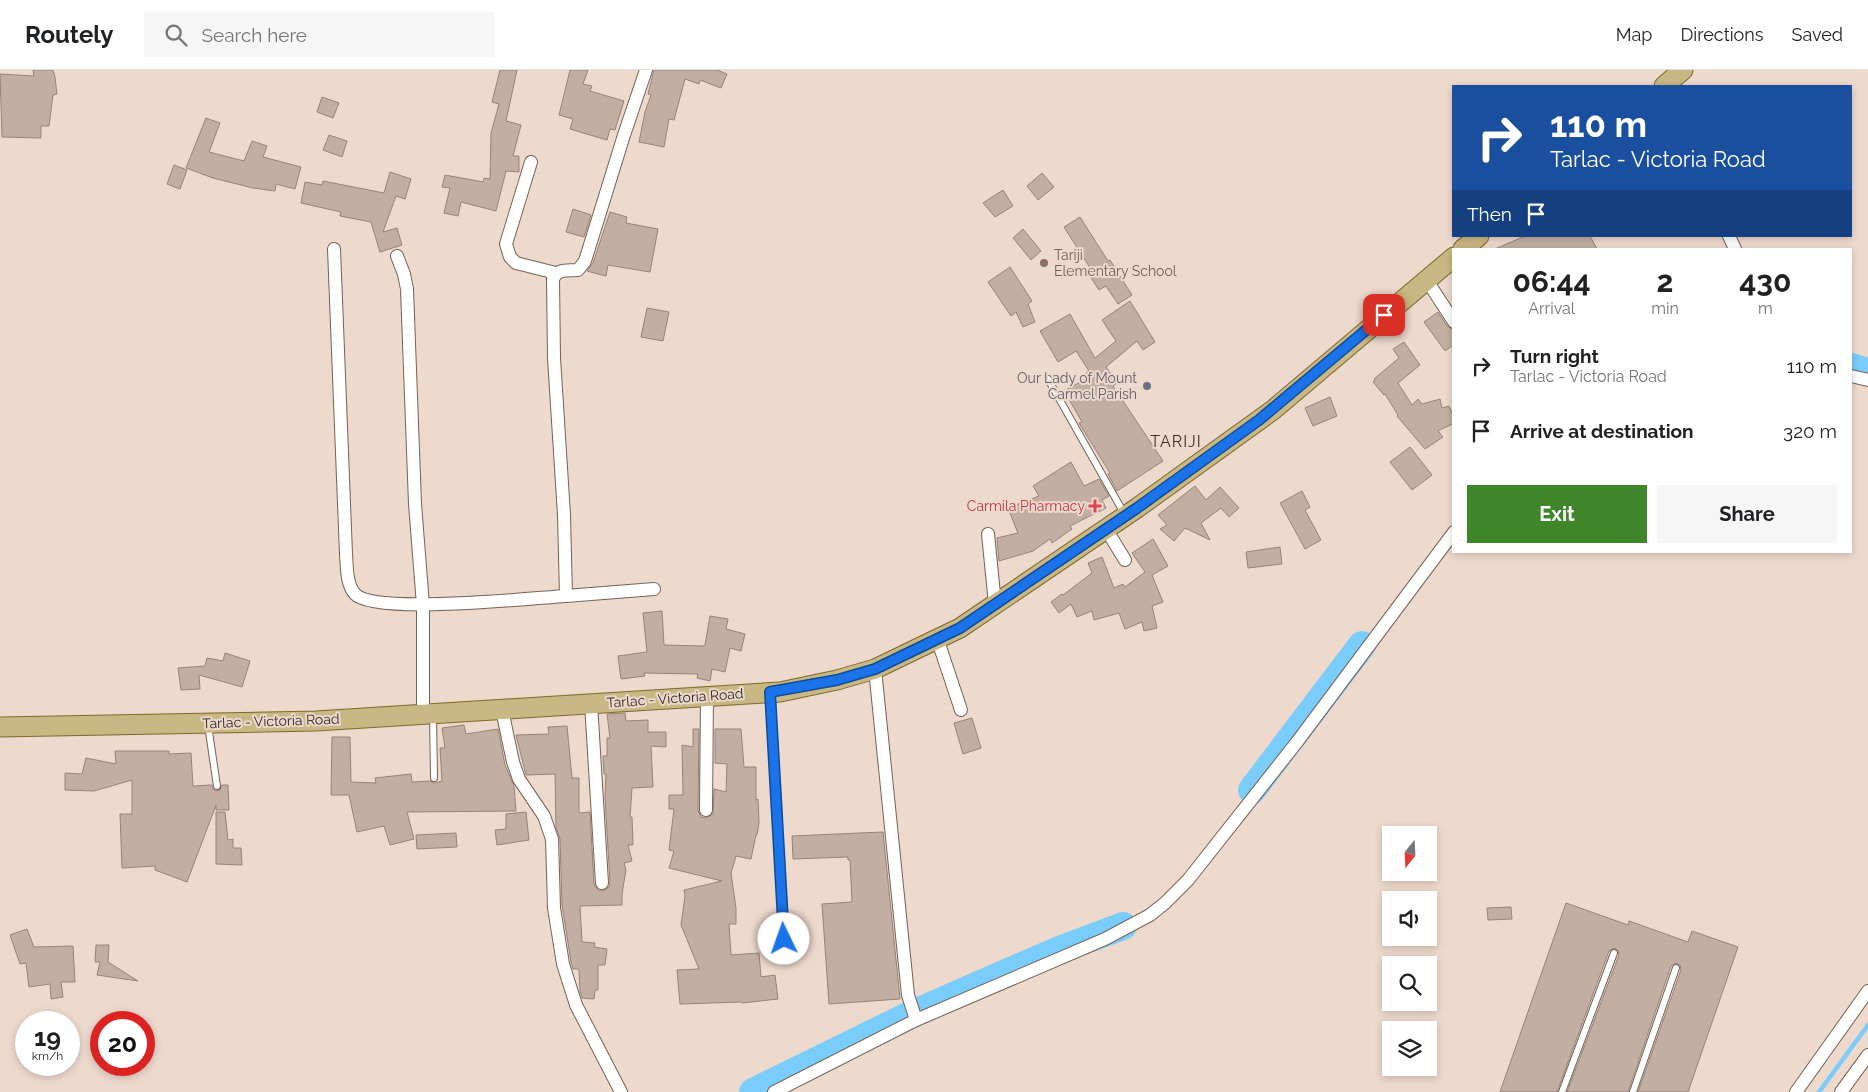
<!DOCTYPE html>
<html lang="en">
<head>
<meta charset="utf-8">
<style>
  :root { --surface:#fff; --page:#f6f6f6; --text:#202124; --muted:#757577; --line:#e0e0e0; --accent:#3f852a }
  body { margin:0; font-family:Raleway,sans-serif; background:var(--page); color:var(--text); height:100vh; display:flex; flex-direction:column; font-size:19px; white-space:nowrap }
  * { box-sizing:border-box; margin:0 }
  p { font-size:16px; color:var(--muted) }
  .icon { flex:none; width:28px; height:28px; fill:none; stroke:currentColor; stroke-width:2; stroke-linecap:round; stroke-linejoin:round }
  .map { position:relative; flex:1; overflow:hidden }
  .drawer { position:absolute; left:1452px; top:178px; width:400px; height:305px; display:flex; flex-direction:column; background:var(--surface); border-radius:0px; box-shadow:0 2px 8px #0003 }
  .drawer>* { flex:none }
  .hud { position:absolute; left:1452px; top:15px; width:400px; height:152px; border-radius:0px; box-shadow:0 2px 8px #0003; background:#1a4fa0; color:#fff; overflow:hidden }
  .needle { width:32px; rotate:198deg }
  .tools { position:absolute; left:1382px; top:756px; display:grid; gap:10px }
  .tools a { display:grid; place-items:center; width:55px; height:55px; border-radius:0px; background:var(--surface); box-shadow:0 2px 8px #0003; font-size:25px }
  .speed { position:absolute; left:15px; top:941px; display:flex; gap:10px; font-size:25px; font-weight:700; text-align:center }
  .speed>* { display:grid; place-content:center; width:65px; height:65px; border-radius:50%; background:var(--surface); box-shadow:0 2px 8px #0003; line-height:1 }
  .speed small { font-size:12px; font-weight:400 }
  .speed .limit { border:8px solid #d22; background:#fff; color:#111 }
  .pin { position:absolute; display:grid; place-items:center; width:42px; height:42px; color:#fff; margin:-21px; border-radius:10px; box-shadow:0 2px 8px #0006 }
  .me { position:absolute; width:55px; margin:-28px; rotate:357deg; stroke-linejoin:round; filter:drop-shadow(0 0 4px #0008) }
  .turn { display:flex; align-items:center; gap:18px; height:105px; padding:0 15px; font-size:22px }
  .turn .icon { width:65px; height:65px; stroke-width:2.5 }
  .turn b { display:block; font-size:35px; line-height:42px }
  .then { display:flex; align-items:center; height:48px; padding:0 15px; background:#0003; gap:10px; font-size:19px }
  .eta { display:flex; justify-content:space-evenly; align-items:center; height:85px; text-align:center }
  .eta b { font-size:30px; font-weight:700; line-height:35px }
  .cta { display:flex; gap:10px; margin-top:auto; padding:10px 15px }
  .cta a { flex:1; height:58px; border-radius:0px; background:var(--accent); color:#fff; font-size:20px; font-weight:700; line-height:58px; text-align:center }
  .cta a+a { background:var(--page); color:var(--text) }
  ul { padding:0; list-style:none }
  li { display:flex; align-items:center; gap:15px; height:65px; padding:0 15px }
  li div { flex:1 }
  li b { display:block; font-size:19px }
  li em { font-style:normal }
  header { display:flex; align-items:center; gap:30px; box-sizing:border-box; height:70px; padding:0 25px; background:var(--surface); border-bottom:1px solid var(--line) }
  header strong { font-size:24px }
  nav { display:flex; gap:28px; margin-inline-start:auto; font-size:18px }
  .search { width:350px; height:45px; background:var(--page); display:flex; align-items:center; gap:12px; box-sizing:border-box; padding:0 18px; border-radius:0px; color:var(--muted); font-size:19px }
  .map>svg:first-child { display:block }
</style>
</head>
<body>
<header>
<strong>Routely</strong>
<div class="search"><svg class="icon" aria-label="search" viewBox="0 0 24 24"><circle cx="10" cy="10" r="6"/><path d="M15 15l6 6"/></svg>Search here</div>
<nav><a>Map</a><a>Directions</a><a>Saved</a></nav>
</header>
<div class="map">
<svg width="1868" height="1022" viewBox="0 0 1868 1022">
  <rect width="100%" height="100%" fill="#eed9cd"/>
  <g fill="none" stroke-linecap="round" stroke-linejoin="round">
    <!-- stream -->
    <path stroke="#7accfa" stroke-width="4.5" d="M1819 1022 1868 955"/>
    <!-- river -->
    <g stroke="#7accfa" stroke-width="28">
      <path d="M1851 297 1868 302"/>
      <path d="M1252 720 1362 575"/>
      <path d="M753 1022 910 945 1059 880 1123 856"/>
    </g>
  </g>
  <!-- building -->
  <g fill="#c2aea2" stroke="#968378">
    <path d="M33 0H53L55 7 57 24 53 25 49 56H41V68L2 67 0 4 34 6Z"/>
    <path d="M500 0H517L506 51 521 55 513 86H519V102L506 101 496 141 461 132 458 146 444 143 450 118 442 117 445 105 483 112 484 108 490 109 491 63 499 34 492 32Z"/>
    <path d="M570 0H588L583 14 592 16 590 21 624 31 615 60 610 59 607 70 570 59 573 49 559 45Z"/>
    <path d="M654 0H717L727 4 721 18 700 10 699 14 685 9 674 50 669 49 664 77 639 72 645 42 651 25 648 24Z"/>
    <path d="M322 27 339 33 333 48 317 42Z"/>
    <path d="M206 48 220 53 209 82 244 91 252 71 267 76 263 87 301 97 295 119 276 114 275 121 253 118 213 108 186 98Z"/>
    <path d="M329 65 347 71 342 87 323 80Z"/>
    <path d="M174 95 187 100 180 119 167 114Z"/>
    <path d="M390 102 411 109 405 129 396 126 383 162 397 158 402 175 380 182 371 152 340 146 341 142 301 133 305 112 322 115 323 111 384 123Z"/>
    <path d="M1042 103 1054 117 1038 130 1027 116Z"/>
    <path d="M1003 120 1013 136 995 147 983 133Z"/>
    <path d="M573 139 591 145 584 167 566 162Z"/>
    <path d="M610 142 627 147 626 153 658 159 650 202 608 195 606 206 587 201 593 193Z"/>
    <path d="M1080 147 1108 191 1110 190 1132 225 1118 234 1106 216 1099 220 1088 203 1092 201 1064 157Z"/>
    <path d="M1023 159 1041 181 1031 190 1013 168Z"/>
    <path d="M1525 166H1590L1597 179H1495Z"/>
    <path d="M1010 197 1032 231 1028 234 1035 252 1023 257 1016 242 1011 246 988 212Z"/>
    <path d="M1130 231 1155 272 1143 280 1137 271 1106 297 1117 313 1113 316 1163 391 1117 421 1108 404 1110 403 1079 353 1082 352 1064 321 1089 307 1086 303 1089 301 1076 281 1058 292 1040 261 1070 244 1095 288 1116 271 1102 250Z"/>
    <path d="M647 238 669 242 663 271 641 267Z"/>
    <path d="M1438 242 1447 256 1454 260V274L1445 281 1424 252Z"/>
    <path d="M1404 272 1420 295 1398 313 1412 335 1418 329 1422 334 1440 329 1442 338 1449 336 1454 348V353L1438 361 1443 367 1425 379 1397 346 1398 345 1385 324 1384 325 1373 312 1375 310 1374 309 1399 288 1393 279Z"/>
    <path d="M1330 327 1337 346 1313 356 1305 338Z"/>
    <path d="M1410 377 1432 405 1412 420 1390 392Z"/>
    <path d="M1071 392 1084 416 1099 409 1109 426 1102 430 1106 438 1070 456 1072 459 1052 473 1050 469 1033 481 999 491 997 468 1018 463 1008 438 1039 426 1033 416Z"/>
    <path d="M1195 416 1206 430 1220 417 1239 438 1229 447 1221 438 1201 453 1210 470 1185 458 1174 471 1160 459 1167 455 1158 445Z"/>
    <path d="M1302 421 1310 437 1305 440 1321 470 1305 479 1280 433Z"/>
    <path d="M1153 469 1168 496 1152 505 1163 532 1152 536 1157 558 1144 561 1142 552 1125 559 1119 543 1094 550 1092 541 1077 547 1071 534 1059 543 1051 532 1062 524 1063 525 1092 503 1088 493 1102 487 1114 518 1123 514 1125 517 1145 502 1132 483Z"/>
    <path d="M1280 477 1282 494 1248 498 1246 482Z"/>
    <path d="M662 541 664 575 703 576 705 575 710 546 728 549 726 559 745 564 741 581 730 578 725 602 712 599 710 611 697 608 698 604 644 603 645 606 621 609 618 586 647 582 643 543Z"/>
    <path d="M225 583 250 591 242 617 199 605 200 619 181 620 178 598 205 596 207 588 223 591Z"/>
    <path d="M625 643 626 651 648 650V662H666V677L651 676 653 717 632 718 630 747H632L633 775H628L632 791 624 793 626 800 622 824V835L580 836 582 872 595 873 594 877 607 879 605 895H598V920H595L594 929 582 928 580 921 579 899H573L571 892 562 835 560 769 556 757 555 704 526 705 516 665 549 664 548 657 567 656 572 708H579V743L590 742 594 814 598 820 603 821 609 817 610 812 605 727 606 704H604L603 686H607V668H610L607 644Z"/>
    <path d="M972 648 981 678 963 684 954 653Z"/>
    <path d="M464 655 466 664 498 659 505 695 514 716 516 741 407 742 414 769 390 775 384 756 357 762 349 725H331L332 667H350L351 712 376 713 375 708 411 704 412 712 430 711 435 713 442 711 440 678H445L442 658Z"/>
    <path d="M693 659H699L698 740 701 747 706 748 713 744 714 719 726 722 727 694 715 693V659H741L744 697H756V730L758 729 759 753 757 765H756L751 789 736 786 731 803 736 838V854H729L731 885 759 883 761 907 775 905 778 929 742 933V932L680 934 677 900 699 899 681 855 685 826 684 820 722 811 669 798 674 781 669 780 674 739H669V725H683L682 675 693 677Z"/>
    <path d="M115 681H169V684L191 683 193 716 212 715 213 719 217 721 220 720 222 715H228L229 740H216V735L187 812 155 800V796L122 798 120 744H132V710L94 721 65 720V703L82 704 86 688 116 694Z"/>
    <path d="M216 742H225L228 770 233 769V778H241L242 795 216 794Z"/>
    <path d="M526 742 529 770 497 775 495 760 506 759V744Z"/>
    <path d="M883 762 900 929 829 934 822 834 852 832 850 790H848V787L793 789 792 766Z"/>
    <path d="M456 763 457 777 417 779 416 765Z"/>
    <path d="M1566 833 1628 855 1629 851 1688 872 1692 861 1738 877 1688 1022H1638L1681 900 1680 895 1676 893 1671 896 1628 1022H1567L1619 885 1618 880 1614 878 1609 881 1557 1022H1500Z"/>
    <path d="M1511 837 1512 849 1488 850 1487 838Z"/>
    <path d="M27 859 34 877 73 876 75 912H61L63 927 51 929 50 914 29 917 26 893 20 894 10 865Z"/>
    <path d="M96 875H109L108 892 138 911 97 905 100 892H95Z"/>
  </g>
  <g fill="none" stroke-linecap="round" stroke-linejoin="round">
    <!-- service casing -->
    <g stroke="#746257" stroke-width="8">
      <g id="service">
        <path d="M1048 309 1125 445"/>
        <path d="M770 625 785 888"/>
        <path d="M433 646 434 708"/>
        <path d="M208 655 217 716"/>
        <path d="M1562 1022 1614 883"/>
        <path d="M1633 1022 1676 898"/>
      </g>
    </g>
    <!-- minor casing -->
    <g stroke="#746257" stroke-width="14">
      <g id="minor">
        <path d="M531 92 506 174 510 187 516 193 556 203"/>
        <path d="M1729 166 1735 179"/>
        <path d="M334 179 346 484C347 496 346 514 355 524 374 545 532 528 566 526L564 445 554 288 553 209C558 198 567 201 578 200L585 191 624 65 646 0"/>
        <path d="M397 186 404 204 407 219 415 434 423 535V643"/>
        <path d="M1426 209 1454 252"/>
        <path d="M1851 306 1868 310"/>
        <path d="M1106 459 1125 490"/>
        <path d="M988 464 995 534"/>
        <path d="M566 526 654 519"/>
        <path d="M937 568 961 640"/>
        <path d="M591 633 602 813"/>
        <path d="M502 640 513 692 519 709 544 746 552 769 554 838 563 894 576 935 621 1022"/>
        <path d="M706 740 707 626"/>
        <path d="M916 950 1105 869 1150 845 1165 833 1188 810 1297 672 1454 462"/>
        <path d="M774 1022 916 950 908 925 875 599"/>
        <path d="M1796 1022 1868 921"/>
        <path d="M1841 1022 1868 985"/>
      </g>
    </g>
    <!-- primary casing -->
    <g stroke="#7c672c" stroke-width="21">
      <g id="primary">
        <path d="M1664 16 1683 0"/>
        <path d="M1463 179 1479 166"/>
        <path d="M0 657 316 651 780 622 837 610 875 599 960 558 1137 438 1273 340 1454 187"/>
      </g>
    </g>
    <!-- service -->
    <use href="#service" stroke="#fff" stroke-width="6"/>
    <!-- minor -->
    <use href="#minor" stroke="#fff" stroke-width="12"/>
    <!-- primary -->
    <use href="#primary" stroke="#c9b883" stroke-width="19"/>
  </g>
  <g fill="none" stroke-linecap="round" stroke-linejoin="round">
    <!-- route casing -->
    <g stroke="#114b97" stroke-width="12">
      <path id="route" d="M784 869 770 622 837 610 875 599 960 558 1137 438 1259 350 1384 245"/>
    </g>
    <!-- route -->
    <use href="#route" stroke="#1a73e8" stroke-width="9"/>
  </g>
  <!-- markers -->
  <circle fill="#8d6e63" stroke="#eed9cd" stroke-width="2" cx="1044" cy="193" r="5"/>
  <circle fill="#6b7280" stroke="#eed9cd" stroke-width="2" cx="1147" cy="316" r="5"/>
  <path fill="#e0444e" stroke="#eed9cd" stroke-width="2" d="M1092.5 428.5h5v5h5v5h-5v5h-5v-5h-5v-5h5z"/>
  <g text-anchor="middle" stroke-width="4" stroke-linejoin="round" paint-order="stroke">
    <!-- education labels -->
    <g font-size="14" fill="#785e54" stroke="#eed9cd" text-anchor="start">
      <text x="1054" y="190">Tariji<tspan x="1054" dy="16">Elementary School</tspan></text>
    </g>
    <!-- worship labels -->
    <g font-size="14" fill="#5b616d" stroke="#eed9cd" text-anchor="end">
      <text x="1137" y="313">Our Lady of Mount<tspan x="1137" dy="16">Carmel Parish</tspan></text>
    </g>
    <!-- health labels -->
    <g font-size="14" fill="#be3a42" stroke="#eed9cd" text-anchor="end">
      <text x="1085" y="441">Carmila Pharmacy</text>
    </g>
    <!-- street labels -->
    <g font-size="14" fill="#2f2823" stroke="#eed9cd">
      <text transform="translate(675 628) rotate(-4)" y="5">Tarlac - Victoria Road</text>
      <text transform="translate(271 651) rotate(-2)" y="5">Tarlac - Victoria Road</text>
    </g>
    <!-- quarter labels -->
    <g font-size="16" letter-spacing="1" fill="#3f2f25" stroke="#eed9cd">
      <text x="1176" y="377">TARIJI</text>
    </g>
  </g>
</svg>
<div class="tools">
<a><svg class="needle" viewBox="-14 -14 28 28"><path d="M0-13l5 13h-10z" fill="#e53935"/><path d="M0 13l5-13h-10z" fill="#757577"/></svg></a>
<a><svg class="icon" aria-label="sound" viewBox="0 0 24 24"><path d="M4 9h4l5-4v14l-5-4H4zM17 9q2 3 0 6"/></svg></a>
<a><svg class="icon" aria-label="search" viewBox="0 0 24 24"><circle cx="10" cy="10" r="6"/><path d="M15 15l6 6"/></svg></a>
<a><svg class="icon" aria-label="layers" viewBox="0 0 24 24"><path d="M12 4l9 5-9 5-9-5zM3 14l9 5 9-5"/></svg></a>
</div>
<div class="speed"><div>19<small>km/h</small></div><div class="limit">20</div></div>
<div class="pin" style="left:1384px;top:245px;background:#d93025"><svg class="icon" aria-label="arrive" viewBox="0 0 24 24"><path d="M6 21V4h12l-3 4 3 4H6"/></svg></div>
<svg class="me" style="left:784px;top:869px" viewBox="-20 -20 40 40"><circle r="19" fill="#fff"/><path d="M0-13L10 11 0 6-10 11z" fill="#1a73e8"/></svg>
<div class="hud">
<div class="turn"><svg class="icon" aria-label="right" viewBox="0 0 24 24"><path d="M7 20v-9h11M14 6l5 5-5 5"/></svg><div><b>110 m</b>Tarlac - Victoria Road</div></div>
<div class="then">Then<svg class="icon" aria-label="arrive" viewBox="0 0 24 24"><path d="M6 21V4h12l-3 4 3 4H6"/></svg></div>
</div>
<section class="drawer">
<div class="eta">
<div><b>06:44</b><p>Arrival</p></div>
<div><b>2</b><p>min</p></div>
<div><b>430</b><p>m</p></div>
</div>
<ul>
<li><svg class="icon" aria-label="right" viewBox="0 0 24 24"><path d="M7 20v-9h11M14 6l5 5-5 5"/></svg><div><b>Turn right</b><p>Tarlac - Victoria Road</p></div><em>110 m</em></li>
<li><svg class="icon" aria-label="arrive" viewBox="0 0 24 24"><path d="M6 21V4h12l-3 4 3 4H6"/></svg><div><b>Arrive at destination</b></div><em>320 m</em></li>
</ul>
<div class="cta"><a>Exit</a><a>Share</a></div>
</section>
</div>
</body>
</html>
